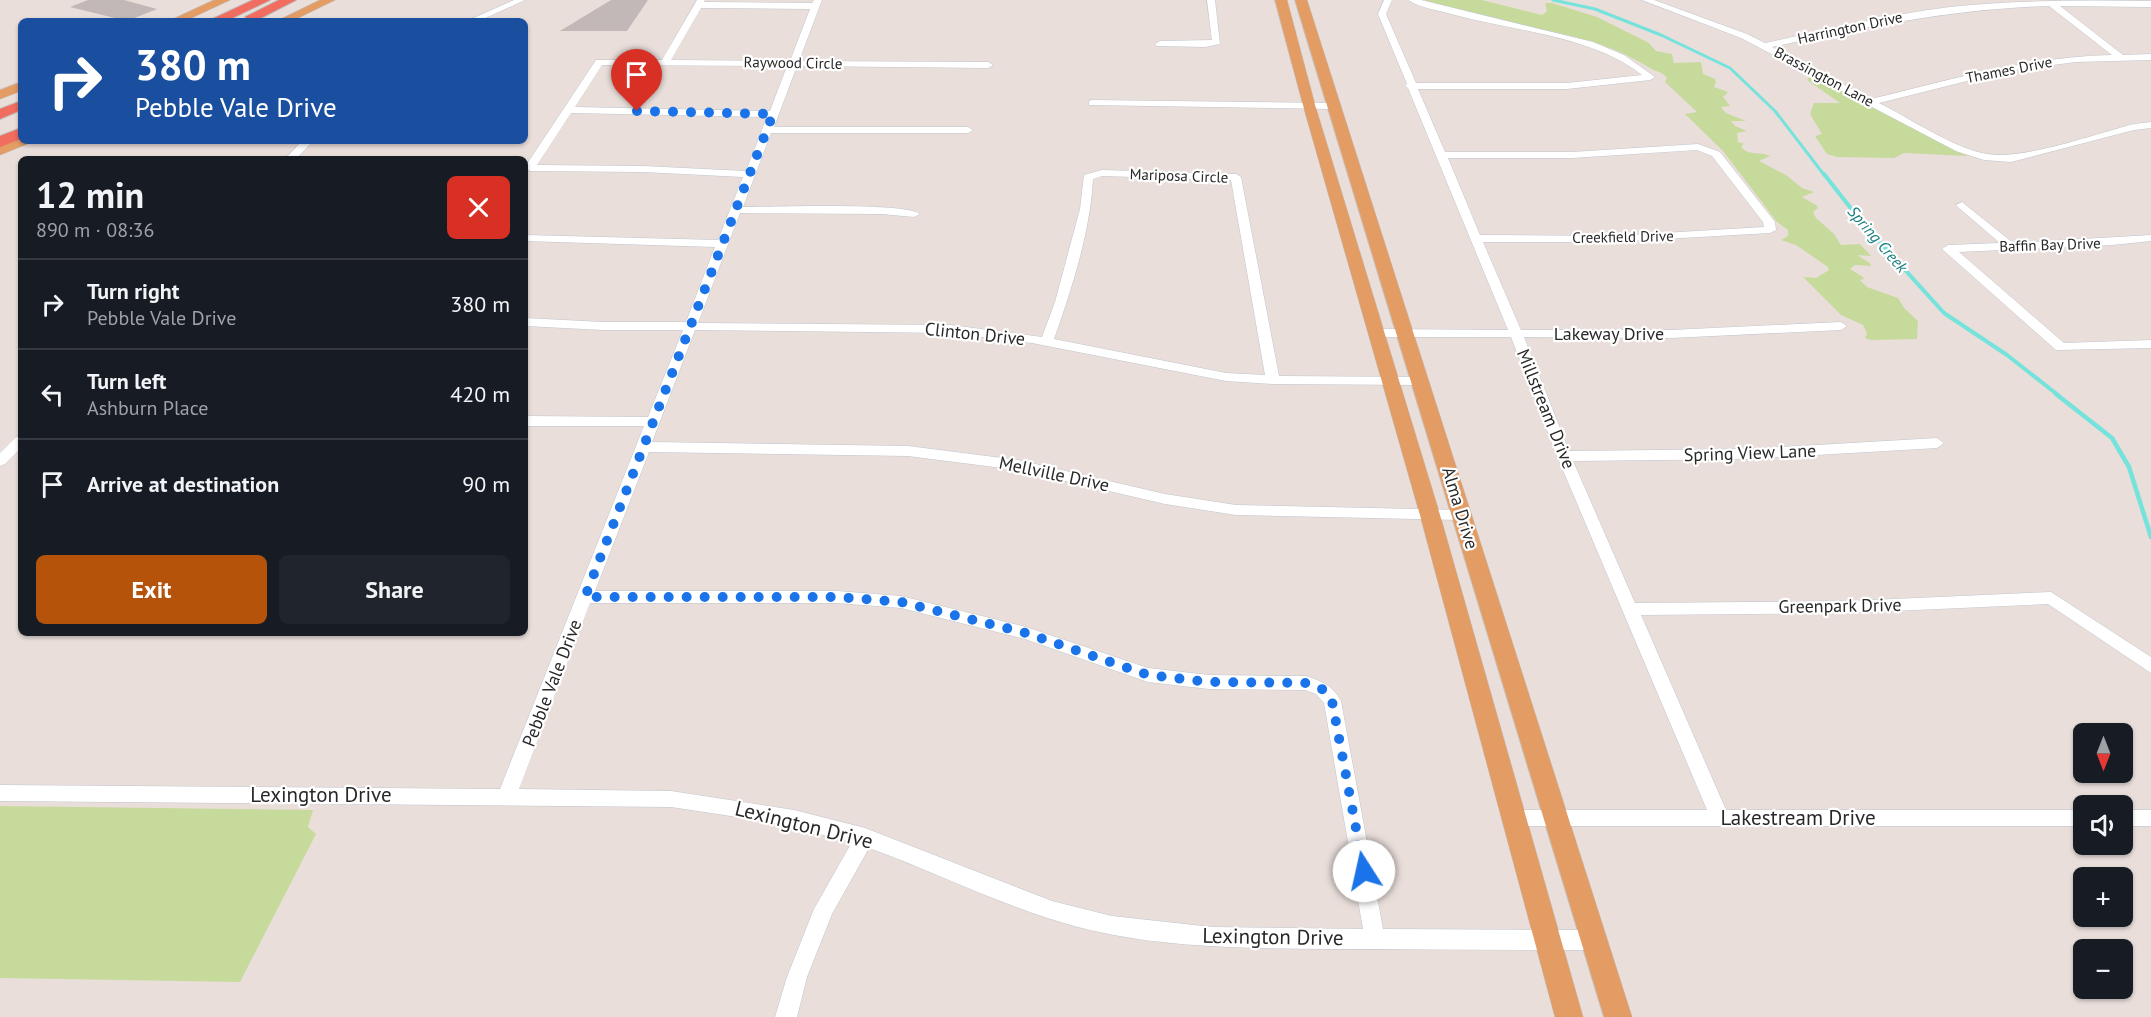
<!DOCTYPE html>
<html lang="en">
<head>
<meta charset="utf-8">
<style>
  :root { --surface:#171b24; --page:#20242c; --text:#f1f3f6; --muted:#9ea1a6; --line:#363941; --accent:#b45309 }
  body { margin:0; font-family:"PT Sans",sans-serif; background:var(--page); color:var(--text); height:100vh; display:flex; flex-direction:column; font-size:22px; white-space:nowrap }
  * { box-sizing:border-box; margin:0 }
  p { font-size:20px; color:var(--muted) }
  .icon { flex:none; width:33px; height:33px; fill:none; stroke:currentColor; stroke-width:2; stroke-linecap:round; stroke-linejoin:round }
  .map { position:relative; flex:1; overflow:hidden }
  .drawer { position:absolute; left:18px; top:156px; width:510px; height:480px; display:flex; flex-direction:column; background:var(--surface); border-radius:9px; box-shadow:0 2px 4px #0004 }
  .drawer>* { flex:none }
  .banner { position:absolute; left:18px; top:18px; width:510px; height:126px; border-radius:9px; box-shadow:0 2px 4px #0004; background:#1a4fa0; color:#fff; overflow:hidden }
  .needle { width:39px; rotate:180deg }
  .fabs { position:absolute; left:2073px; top:723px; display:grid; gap:12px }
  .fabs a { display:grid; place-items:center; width:60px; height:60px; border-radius:9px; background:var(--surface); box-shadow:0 2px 4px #0004; font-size:30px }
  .pin { position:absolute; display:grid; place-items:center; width:51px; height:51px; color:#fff; margin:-62px -26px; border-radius:50% 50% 50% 0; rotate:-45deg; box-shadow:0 0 6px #0007 }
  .pin .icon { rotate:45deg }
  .me { position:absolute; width:66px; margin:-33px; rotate:350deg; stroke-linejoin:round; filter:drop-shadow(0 0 4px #0008) }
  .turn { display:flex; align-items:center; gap:21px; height:126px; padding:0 18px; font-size:27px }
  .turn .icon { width:78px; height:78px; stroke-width:2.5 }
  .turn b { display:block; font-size:42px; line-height:51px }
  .round { display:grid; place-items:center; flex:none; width:63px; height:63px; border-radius:9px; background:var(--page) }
  .summary { display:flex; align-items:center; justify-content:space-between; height:102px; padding:0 18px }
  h1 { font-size:36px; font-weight:700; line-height:45px }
  .action { display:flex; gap:12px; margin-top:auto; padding:12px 18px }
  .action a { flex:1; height:69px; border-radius:9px; background:var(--accent); color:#fff; font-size:24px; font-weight:700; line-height:69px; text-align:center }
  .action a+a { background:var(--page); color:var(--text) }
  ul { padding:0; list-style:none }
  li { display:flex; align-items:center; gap:18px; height:90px; padding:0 18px; border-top:2px solid var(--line) }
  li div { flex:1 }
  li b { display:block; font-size:22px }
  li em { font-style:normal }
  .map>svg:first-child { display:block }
</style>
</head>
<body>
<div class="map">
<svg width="2151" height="1017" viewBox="0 0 2151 1017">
  <rect width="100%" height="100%" fill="#e9deda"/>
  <!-- green -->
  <g fill="#c6db9b">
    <path d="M1424 0H1482L1542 15 1547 11 1545 3H1552L1597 17 1649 43 1656 51 1672 54 1674 63 1701 62 1703 74 1715 79 1716 82 1714 87 1728 92 1723 97 1730 106 1721 107 1726 113 1746 121H1731L1735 126 1747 131 1737 133 1738 142 1745 144 1742 145V148C1750 156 1760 151 1770 156L1759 161 1786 175 1802 188 1814 192 1802 197 1816 205 1818 208 1813 212 1816 218 1834 234 1841 245 1860 244 1871 256 1857 255 1870 263 1871 266 1855 265 1850 269 1863 277 1864 279 1860 280 1867 287 1898 298 1905 309 1918 321 1917 339 1871 340 1865 338 1867 333 1863 325 1841 315 1803 277 1816 278 1829 270 1828 267 1796 245 1781 240 1788 236V230L1777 222 1723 151 1685 114 1697 112 1665 82 1667 78C1662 71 1654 71 1648 67 1603 39 1563 35 1513 23 1483 16 1453 9 1424 0Z"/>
    <path d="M1811 75 1960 153 1968 156 1904 153 1894 158 1837 157 1827 154 1815 136 1822 134 1810 114 1814 103H1840L1807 80Z"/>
    <path d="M0 806 313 810 308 827 316 834 240 982 0 978Z"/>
  </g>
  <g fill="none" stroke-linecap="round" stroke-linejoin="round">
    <!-- stream-far2 -->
    <path stroke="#75e3dc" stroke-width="3" d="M1553 0 1595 9 1661 35 1730 68 1775 111 1825 176"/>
    <!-- stream-far1 -->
    <path stroke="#75e3dc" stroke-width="4" d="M1824 174 1860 220 1944 313 2007 355 2058 395"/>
    <!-- stream -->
    <path stroke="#75e3dc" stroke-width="4.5" d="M2056 394 2112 438 2129 467 2151 537"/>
  </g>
  <!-- building -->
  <g fill="#c1b8b7">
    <path d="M88 0H124L157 9 127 21 70 7Z"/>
    <path d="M611 0H648L627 31H560Z"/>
  </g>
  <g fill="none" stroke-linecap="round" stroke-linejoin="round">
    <!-- minor casing -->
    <g stroke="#bfc6cd" stroke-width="1">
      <g id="minor">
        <path d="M514 0H525L479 21H467Z"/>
        <path d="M697 0H705L704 2 812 3 814 0H822L799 61 988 62 993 65 988 68 797 66 774 127H968L973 130 968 133H771L743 207C770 207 905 202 920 214L914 217 882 214 740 213 698 323 950 325 1042 337 1055 302 1080 209 1084 175 1102 170 1236 174 1241 177 1279 376 1421 377 1428 381 1421 385 1273 384 1226 381 1032 343 950 333 695 330 652 442 908 446 1018 460 1165 494 1236 505 1461 510 1466 511 1469 515 1466 519 1461 520 1236 515 1165 504 1018 470 908 456 649 452 595 591H837L901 596 1026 627 1148 668 1209 675 1306 676C1322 681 1333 686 1341 701L1383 929 1594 930 1601 933 1604 940 1601 947 1594 950H1563C1484 950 1405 949 1326 949 1243 948 1159 948 1078 927 1005 908 939 873 869 848L832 914 807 977 797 1017H775L787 977 814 909 852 842 770 822 671 807 0 801V785L500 789 644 426H525V416L648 417 683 330H603L525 326V318L603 322H686L715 247 525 241V235L718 240 743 177 643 172 530 171 525 167 596 60H662ZM701 8 810 9 790 61 671 60ZM602 65 787 66 770 111 575 107ZM571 113 767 117 746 171 643 166 537 165ZM1102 176 1231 180 1265 375 1226 373 1054 339C1072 288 1090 233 1093 179ZM590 603H837L901 608 1025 639 1148 682 1209 689 1305 690 1316 694 1324 703 1363 929 1212 927 1112 916 1052 901 865 828 794 810 671 791 519 789Z"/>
        <path d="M1207 0H1215L1220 44 1205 47 1157 46 1155 44 1160 41 1212 40Z"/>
        <path d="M1384 0H1392L1386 14 1416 83H1567L1642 75C1593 36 1515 31 1455 15 1441 11 1420 8 1408 0H1421L1593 42 1624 55 1655 77 1650 80 1567 89H1418L1445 152H1572L1698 144 1720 152 1775 222 1776 230 1770 233 1612 242H1483L1521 330H1671L1841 322 1847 326 1841 330 1671 338 1524 337 1569 451 1747 449 1937 438 1944 443 1937 448 1747 459 1573 461 1635 603 1848 601 2051 592 2151 657V673L2048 604 1848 613 1641 615 1726 810H2084V826H1513L1506 824 1504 818 1506 812 1513 810H1707L1557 456 1511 337H1377L1371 333 1377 329 1508 330 1408 88 1405 86 1407 84 1378 14ZM1697 150 1712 156 1763 222 1764 227 1612 236 1480 235 1448 158H1572Z"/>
        <path d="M1642 0H1654L1747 34 1765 43C1826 30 1887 15 1950 7 2017 0 2083 0 2151 1V7L2060 6 2123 55 2151 54V60L2076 62 2007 71 1879 103C1909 118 1955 149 1987 154 2024 160 2095 134 2134 124L2151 122V128L2134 130 2011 162 1984 160 1956 151 1741 38ZM2049 6 2112 55C2027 57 1953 79 1871 99L1772 47C1865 27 1953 9 2049 6Z"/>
        <path d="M1092 100 1334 103 1339 106 1334 109 1089 105V101Z"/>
        <path d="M302 141H313L296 159H285Z"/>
        <path d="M1962 202 2013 243 2151 235V241L2112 245 1959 252 2064 343 2151 340V348L2056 350 1942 249 1948 245 2000 243 1958 207 1956 205Z"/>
        <path d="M21 435V448L5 464 0 466V453L16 437Z"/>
        <rect x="2122" y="810" width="29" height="16"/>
      </g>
    </g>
    <!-- major casing -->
    <g stroke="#bebebe" stroke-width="1">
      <g id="major">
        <path d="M214 0H230L185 21H169Z"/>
        <path d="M320 0H335L292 21H277Z"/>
        <path d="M1275 0H1287L1315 105 1440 515 1583 1017H1555L1420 515 1303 105Z"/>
        <path d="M1295 0H1307L1632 1017H1604Z"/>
        <path d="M21 82V91L0 99V90Z"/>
        <path d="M21 137V141H29L27 144 0 155V146Z"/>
      </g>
    </g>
    <!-- highway casing -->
    <g stroke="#bebebe" stroke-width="2">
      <g id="highway">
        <path d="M253 0H270L226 21H208Z"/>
        <path d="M279 0H296L257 20 252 21 245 17Z"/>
        <path d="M21 101V110L0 119V109Z"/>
        <path d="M21 128V139L0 147V136Z"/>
      </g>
    </g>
    <!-- minor -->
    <use href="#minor" fill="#fff" fill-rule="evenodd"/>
    <!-- major -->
    <use href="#major" fill="#e49c65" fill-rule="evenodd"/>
    <!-- highway -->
    <use href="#highway" fill="#f06d5f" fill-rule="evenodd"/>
  </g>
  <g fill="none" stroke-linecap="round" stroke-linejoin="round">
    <!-- route -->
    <path stroke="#1a73e8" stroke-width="10" stroke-dasharray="0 18" d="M637 111 773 114 585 597H837L901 602 1026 633 1148 675 1209 682 1306 683 1322 689 1332 701 1364 871"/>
  </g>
  <g text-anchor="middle" stroke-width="4.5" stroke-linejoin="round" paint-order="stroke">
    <!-- far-street labels -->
    <g font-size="15" fill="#282828" stroke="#fff">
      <text transform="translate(1850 28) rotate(-12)" y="5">Harrington Drive</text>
      <text transform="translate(793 63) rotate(1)" y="5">Raywood Circle</text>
      <text transform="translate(2009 70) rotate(-11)" y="5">Thames Drive</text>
      <text transform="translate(1824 77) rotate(28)" y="5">Brassington Lane</text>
      <text transform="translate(1179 176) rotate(2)" y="5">Mariposa Circle</text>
      <text transform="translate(1623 237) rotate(-1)" y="5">Creekfield Drive</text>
      <text transform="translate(2050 245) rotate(-2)" y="5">Baffin Bay Drive</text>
    </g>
    <!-- far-water labels -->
    <g font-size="16" font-style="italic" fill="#177e7f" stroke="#fff">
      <text transform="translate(1878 239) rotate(49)" y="6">Spring Creek</text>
    </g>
    <!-- street labels -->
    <g font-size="18" fill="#282828" stroke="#fff">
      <text transform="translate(975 334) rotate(6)" y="6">Clinton Drive</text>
      <text x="1609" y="340">Lakeway Drive</text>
      <text transform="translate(1546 409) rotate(68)" y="6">Millstream Drive</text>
      <text transform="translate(1750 453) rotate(-2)" y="6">Spring View Lane</text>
      <text transform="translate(1054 474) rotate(12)" y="6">Mellville Drive</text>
      <text transform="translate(1460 508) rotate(73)" y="6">Alma Drive</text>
      <text transform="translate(1840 606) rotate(-1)" y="6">Greenpark Drive</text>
      <text transform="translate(552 683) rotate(-69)" y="6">Pebble Vale Drive</text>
    </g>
    <!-- near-street labels -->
    <g font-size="21" fill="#282828" stroke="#fff">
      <text x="321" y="802">Lexington Drive</text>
      <text x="1798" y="825">Lakestream Drive</text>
      <text transform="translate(804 825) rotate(14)" y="7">Lexington Drive</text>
      <text transform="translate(1273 937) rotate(1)" y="7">Lexington Drive</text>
    </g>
  </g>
</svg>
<div class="fabs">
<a><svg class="needle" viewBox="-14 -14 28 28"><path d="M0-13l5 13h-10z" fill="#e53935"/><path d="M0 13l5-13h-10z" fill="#9ea1a6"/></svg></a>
<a><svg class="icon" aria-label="sound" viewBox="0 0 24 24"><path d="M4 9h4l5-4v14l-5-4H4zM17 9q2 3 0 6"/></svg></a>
<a>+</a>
<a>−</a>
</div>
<div class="pin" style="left:637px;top:111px;background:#d93025"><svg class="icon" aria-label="arrive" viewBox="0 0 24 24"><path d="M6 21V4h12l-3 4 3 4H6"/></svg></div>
<svg class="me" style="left:1364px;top:871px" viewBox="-20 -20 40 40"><circle r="19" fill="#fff"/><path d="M0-13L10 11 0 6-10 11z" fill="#1a73e8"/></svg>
<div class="banner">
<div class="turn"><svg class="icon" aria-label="right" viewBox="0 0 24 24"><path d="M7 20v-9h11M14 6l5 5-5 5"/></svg><div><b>380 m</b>Pebble Vale Drive</div></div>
</div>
<section class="drawer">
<div class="summary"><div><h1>12 min</h1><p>890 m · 08:36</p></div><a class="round" style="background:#d93025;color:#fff"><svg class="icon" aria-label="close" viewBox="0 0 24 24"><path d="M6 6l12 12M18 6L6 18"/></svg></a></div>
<ul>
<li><svg class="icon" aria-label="right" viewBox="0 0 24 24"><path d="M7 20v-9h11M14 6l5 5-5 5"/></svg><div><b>Turn right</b><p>Pebble Vale Drive</p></div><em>380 m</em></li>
<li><svg class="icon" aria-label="left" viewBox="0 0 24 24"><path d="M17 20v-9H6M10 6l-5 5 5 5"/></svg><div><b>Turn left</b><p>Ashburn Place</p></div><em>420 m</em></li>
<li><svg class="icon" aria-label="arrive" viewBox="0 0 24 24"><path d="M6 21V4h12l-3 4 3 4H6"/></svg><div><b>Arrive at destination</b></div><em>90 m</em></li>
</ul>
<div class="action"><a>Exit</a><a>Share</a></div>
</section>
</div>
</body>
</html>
